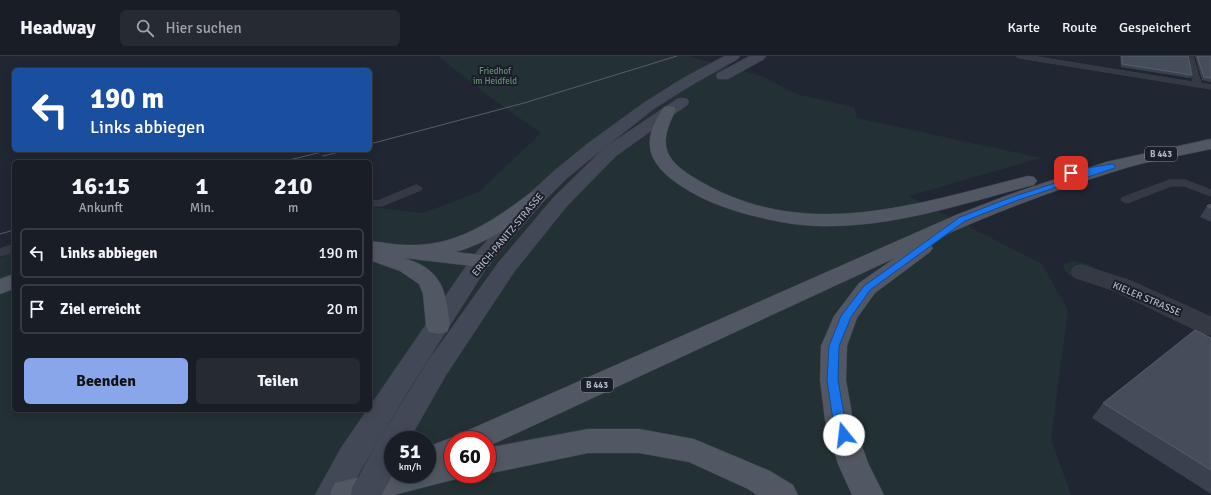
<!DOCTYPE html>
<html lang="de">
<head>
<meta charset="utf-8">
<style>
  :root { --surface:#191d26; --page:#262a32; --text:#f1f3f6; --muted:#9fa2a7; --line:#373b43; --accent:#89a6ea }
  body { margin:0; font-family:Signika,sans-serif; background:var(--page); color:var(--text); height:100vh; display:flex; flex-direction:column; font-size:15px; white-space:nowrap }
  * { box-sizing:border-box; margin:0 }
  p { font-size:13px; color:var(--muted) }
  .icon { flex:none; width:22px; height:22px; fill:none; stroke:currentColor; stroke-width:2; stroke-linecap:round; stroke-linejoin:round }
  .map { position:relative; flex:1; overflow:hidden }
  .panel { position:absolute; left:12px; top:104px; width:360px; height:252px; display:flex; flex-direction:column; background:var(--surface); border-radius:6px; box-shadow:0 2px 10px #0003,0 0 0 1px var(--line) }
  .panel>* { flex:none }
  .hud { position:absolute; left:12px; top:12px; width:360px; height:84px; border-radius:6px; box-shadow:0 2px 10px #0003,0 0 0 1px var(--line); background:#1a4fa0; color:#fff; overflow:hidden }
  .speed { position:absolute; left:384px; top:375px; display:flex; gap:8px; font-size:20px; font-weight:700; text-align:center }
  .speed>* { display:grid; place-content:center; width:52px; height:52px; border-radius:50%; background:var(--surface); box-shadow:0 2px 10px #0003,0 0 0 1px var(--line); line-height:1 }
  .speed small { font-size:10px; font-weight:400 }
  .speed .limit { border:6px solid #d22; background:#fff; color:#111 }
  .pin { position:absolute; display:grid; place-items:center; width:34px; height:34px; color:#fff; margin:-17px; border-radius:8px; box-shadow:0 2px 6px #0006 }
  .me { position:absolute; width:44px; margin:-22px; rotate:344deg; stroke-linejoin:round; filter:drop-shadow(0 0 3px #0008) }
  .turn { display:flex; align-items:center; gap:14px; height:84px; padding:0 12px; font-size:18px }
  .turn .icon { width:52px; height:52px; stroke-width:2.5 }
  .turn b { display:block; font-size:28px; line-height:34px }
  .eta { display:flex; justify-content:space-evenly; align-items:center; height:68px; text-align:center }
  .eta b { font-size:24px; font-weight:700; line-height:28px }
  .button { display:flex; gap:8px; margin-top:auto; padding:8px 12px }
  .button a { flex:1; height:46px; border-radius:6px; background:var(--accent); color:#111; font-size:16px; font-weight:700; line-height:46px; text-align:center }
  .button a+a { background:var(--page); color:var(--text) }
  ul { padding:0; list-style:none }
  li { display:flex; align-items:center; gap:12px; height:50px; margin:0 8px 6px; padding:0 4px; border:2px solid var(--line); border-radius:6px }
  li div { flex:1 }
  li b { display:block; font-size:15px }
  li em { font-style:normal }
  header { display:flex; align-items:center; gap:24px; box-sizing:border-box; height:56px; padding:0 20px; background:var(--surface); border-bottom:1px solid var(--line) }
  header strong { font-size:19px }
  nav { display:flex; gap:22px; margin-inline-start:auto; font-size:14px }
  .search { width:280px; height:36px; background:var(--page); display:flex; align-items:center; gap:10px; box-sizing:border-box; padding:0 14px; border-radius:6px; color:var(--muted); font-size:15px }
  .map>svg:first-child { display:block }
</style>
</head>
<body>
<header>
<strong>Headway</strong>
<div class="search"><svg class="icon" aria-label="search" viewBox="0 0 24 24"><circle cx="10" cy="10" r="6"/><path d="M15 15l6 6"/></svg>Hier suchen</div>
<nav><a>Karte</a><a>Route</a><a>Gespeichert</a></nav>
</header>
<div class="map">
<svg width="1211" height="439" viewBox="0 0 1211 439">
  <rect width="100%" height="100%" fill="#212732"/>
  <!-- green -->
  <g fill="#233034" fill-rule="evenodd">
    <path d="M438 0H689L762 20 796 38 854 51 857 62 1041 102 909 140 1042 208 1068 254 1051 383 1071 439H0V202L14 196V354H370V151L423 157 479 136 541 77 491 42ZM393 384H427V418H393ZM453 384H487V418H453Z"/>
    <path d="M1073 205 1087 208 1100 215 1096 227C1084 227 1068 223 1063 211 1065 206 1068 206 1073 205Z"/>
  </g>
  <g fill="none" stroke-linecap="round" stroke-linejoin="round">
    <!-- lane casing -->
    <g stroke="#3d424d" stroke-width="1">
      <g id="lane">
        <path d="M1016 0H1032L1193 26 1187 0H1193L1201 27 1211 29V33L1019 2Z"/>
        <path d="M1170 124H1185L1211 134V140L1184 130H1171L1130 146 1126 147 1121 144 1122 142Z"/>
        <path d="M417 129 422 132 421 134 382 150H370V144L377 145Z"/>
        <path d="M14 189V196L0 200V193Z"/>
      </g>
    </g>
    <!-- street casing -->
    <g stroke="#3d424d" stroke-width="1">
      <path id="street" d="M1082 209 1131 225 1211 261V279L1202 277 1115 235 1074 221 1071 216 1074 211Z"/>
    </g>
    <!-- secondary casing -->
    <g stroke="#3d424d" stroke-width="1">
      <g id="secondary">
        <path d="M725 0H740L738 3 695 27 655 52 599 96 566 123 544 145 489 208 410 332 363 410 347 439H315L341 392 367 354H370V350L473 200 530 137 554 115 587 88 645 46 685 21Z"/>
        <path d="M750 0H766L764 3 728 23H718L716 20 718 17Z"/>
        <path d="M682 42 687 43 689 46 687 49 616 100 567 150 514 216 446 319 409 384H393V395L384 392 379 384 428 305 498 207 553 142 604 92 677 43Z"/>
      </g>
    </g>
    <!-- primary casing -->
    <g stroke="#3d424d" stroke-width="1">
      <g id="primary">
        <path d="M669 50 674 51 676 54C659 86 662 102 693 121 802 189 915 148 1028 120L1034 121 1037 125 1034 129C968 146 902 169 833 170 807 171 782 167 758 161 727 154 695 142 670 122 643 99 645 79 664 51Z"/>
        <path d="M1211 83V93C1180 100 1146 105 1116 115 1051 135 988 159 927 187L930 188 933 192 930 196 875 237 857 262 847 290 846 324 853 364 868 407 884 439H852L838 408 825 364 820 324 821 290 834 260 859 227 895 202 487 391V384H453V418H465L464 421 394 439H331L330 437 335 427 393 413V418H427V391L453 381 460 383 464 376 956 159 1008 139 1106 106Z"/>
        <path d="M537 135 544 137 546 141 544 145C516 166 490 186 456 196L489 200 492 205 489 210 481 211 404 202C433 211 444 224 448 255 449 263 451 269 447 276L438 278 429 276 426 270 423 238 419 228 400 215 372 205 370 203V185C382 186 394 189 406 189 456 191 493 165 530 137Z"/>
        <path d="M14 218V233L0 238V223Z"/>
        <path d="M588 373H639L694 383 770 415 793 429 798 439H757L748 433 689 406 639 397H588L487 418V392Z"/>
      </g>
    </g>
    <!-- lane -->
    <use href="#lane" fill="#343943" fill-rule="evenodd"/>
    <!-- street -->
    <use href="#street" fill="#343943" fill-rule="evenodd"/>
    <!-- secondary -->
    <use href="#secondary" fill="#424856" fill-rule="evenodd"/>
    <!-- primary -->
    <use href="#primary" fill="#525863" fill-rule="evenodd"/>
    <!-- tram -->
    <g stroke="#565d6a" stroke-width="1">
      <path d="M370 88 524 47 677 0"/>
      <path d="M323 100 347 94"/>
      <path d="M281 106 330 94"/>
      <path d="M0 178 14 174"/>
    </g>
    <!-- secondary-bridge casing -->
    <g stroke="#3d424d" stroke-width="29" stroke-linecap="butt">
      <path id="secondary-bridge" d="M365 439 393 386"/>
    </g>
    <!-- secondary-bridge -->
    <use href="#secondary-bridge" stroke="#424856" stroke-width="28"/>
  </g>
  <!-- wall -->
  <g fill="#39414f">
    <path d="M1120 0H1188L1192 19 1190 22 1121 11Z"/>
    <path d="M1195 0H1211V26L1202 24Z"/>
    <path d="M1211 148V166L1200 161 1207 150Z"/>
    <path d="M1211 282V438L1092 362 1103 347Z"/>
  </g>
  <!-- building -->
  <g fill="#454d5b" stroke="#565d6b">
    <path d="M1122 0H1188L1192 19 1122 8Z"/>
    <path d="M1197 0H1211V22L1204 21Z"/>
    <path d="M1211 148V152L1207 150Z"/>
    <path d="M1195 274 1211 282V414L1103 347Z"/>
  </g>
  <!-- route -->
  <path fill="#1a73e8" stroke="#114b97" d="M1112 108 1115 109V112L1018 144 965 165 870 234 851 261 839 290 838 324 845 364 850 379 848 382 844 384 839 382 833 364 827 324 829 290 841 260 864 230 960 161 1012 141 1086 117 1069 118V115Z"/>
  <g text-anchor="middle" stroke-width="4" stroke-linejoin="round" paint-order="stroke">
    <!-- far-park labels -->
    <g font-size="9" fill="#698d74" stroke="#1a1e28">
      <text x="495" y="18">Friedhof<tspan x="495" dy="10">im Heidfeld</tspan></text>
    </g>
    <!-- shield labels -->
    <g fill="#1a1e28" stroke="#828692" stroke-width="1">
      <rect x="1145" y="91" width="32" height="14" rx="3"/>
      <rect x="581" y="322" width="32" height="14" rx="3"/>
    </g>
    <g font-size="9" font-weight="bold" fill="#aeb3c0">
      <text x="1161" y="101">B 443</text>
      <text x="597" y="332">B 443</text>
    </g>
    <!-- street labels -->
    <g font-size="10" fill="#aeb3c0" stroke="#1a1e28">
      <text transform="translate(507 178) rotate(-50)" y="4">ERICH-PANITZ-STRASSE</text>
      <text transform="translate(1147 242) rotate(23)" y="4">KIELER STRASSE</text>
    </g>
  </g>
</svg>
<div class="speed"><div>51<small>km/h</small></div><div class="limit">60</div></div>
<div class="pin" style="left:1071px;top:117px;background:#d93025"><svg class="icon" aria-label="arrive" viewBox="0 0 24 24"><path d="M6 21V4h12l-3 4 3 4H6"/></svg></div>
<svg class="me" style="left:844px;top:379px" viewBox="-20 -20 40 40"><circle r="19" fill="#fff"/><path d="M0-13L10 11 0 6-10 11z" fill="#1a73e8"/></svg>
<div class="hud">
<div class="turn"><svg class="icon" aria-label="left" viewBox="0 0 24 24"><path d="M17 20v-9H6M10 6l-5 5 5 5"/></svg><div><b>190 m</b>Links abbiegen</div></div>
</div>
<section class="panel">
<div class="eta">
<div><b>16:15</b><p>Ankunft</p></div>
<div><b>1</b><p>Min.</p></div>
<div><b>210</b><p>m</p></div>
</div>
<ul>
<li><svg class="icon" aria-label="left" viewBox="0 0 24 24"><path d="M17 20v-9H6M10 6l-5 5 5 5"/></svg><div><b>Links abbiegen</b></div><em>190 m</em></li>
<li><svg class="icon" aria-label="arrive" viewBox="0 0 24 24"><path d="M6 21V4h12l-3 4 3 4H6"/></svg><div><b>Ziel erreicht</b></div><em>20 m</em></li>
</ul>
<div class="button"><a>Beenden</a><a>Teilen</a></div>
</section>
</div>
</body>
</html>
